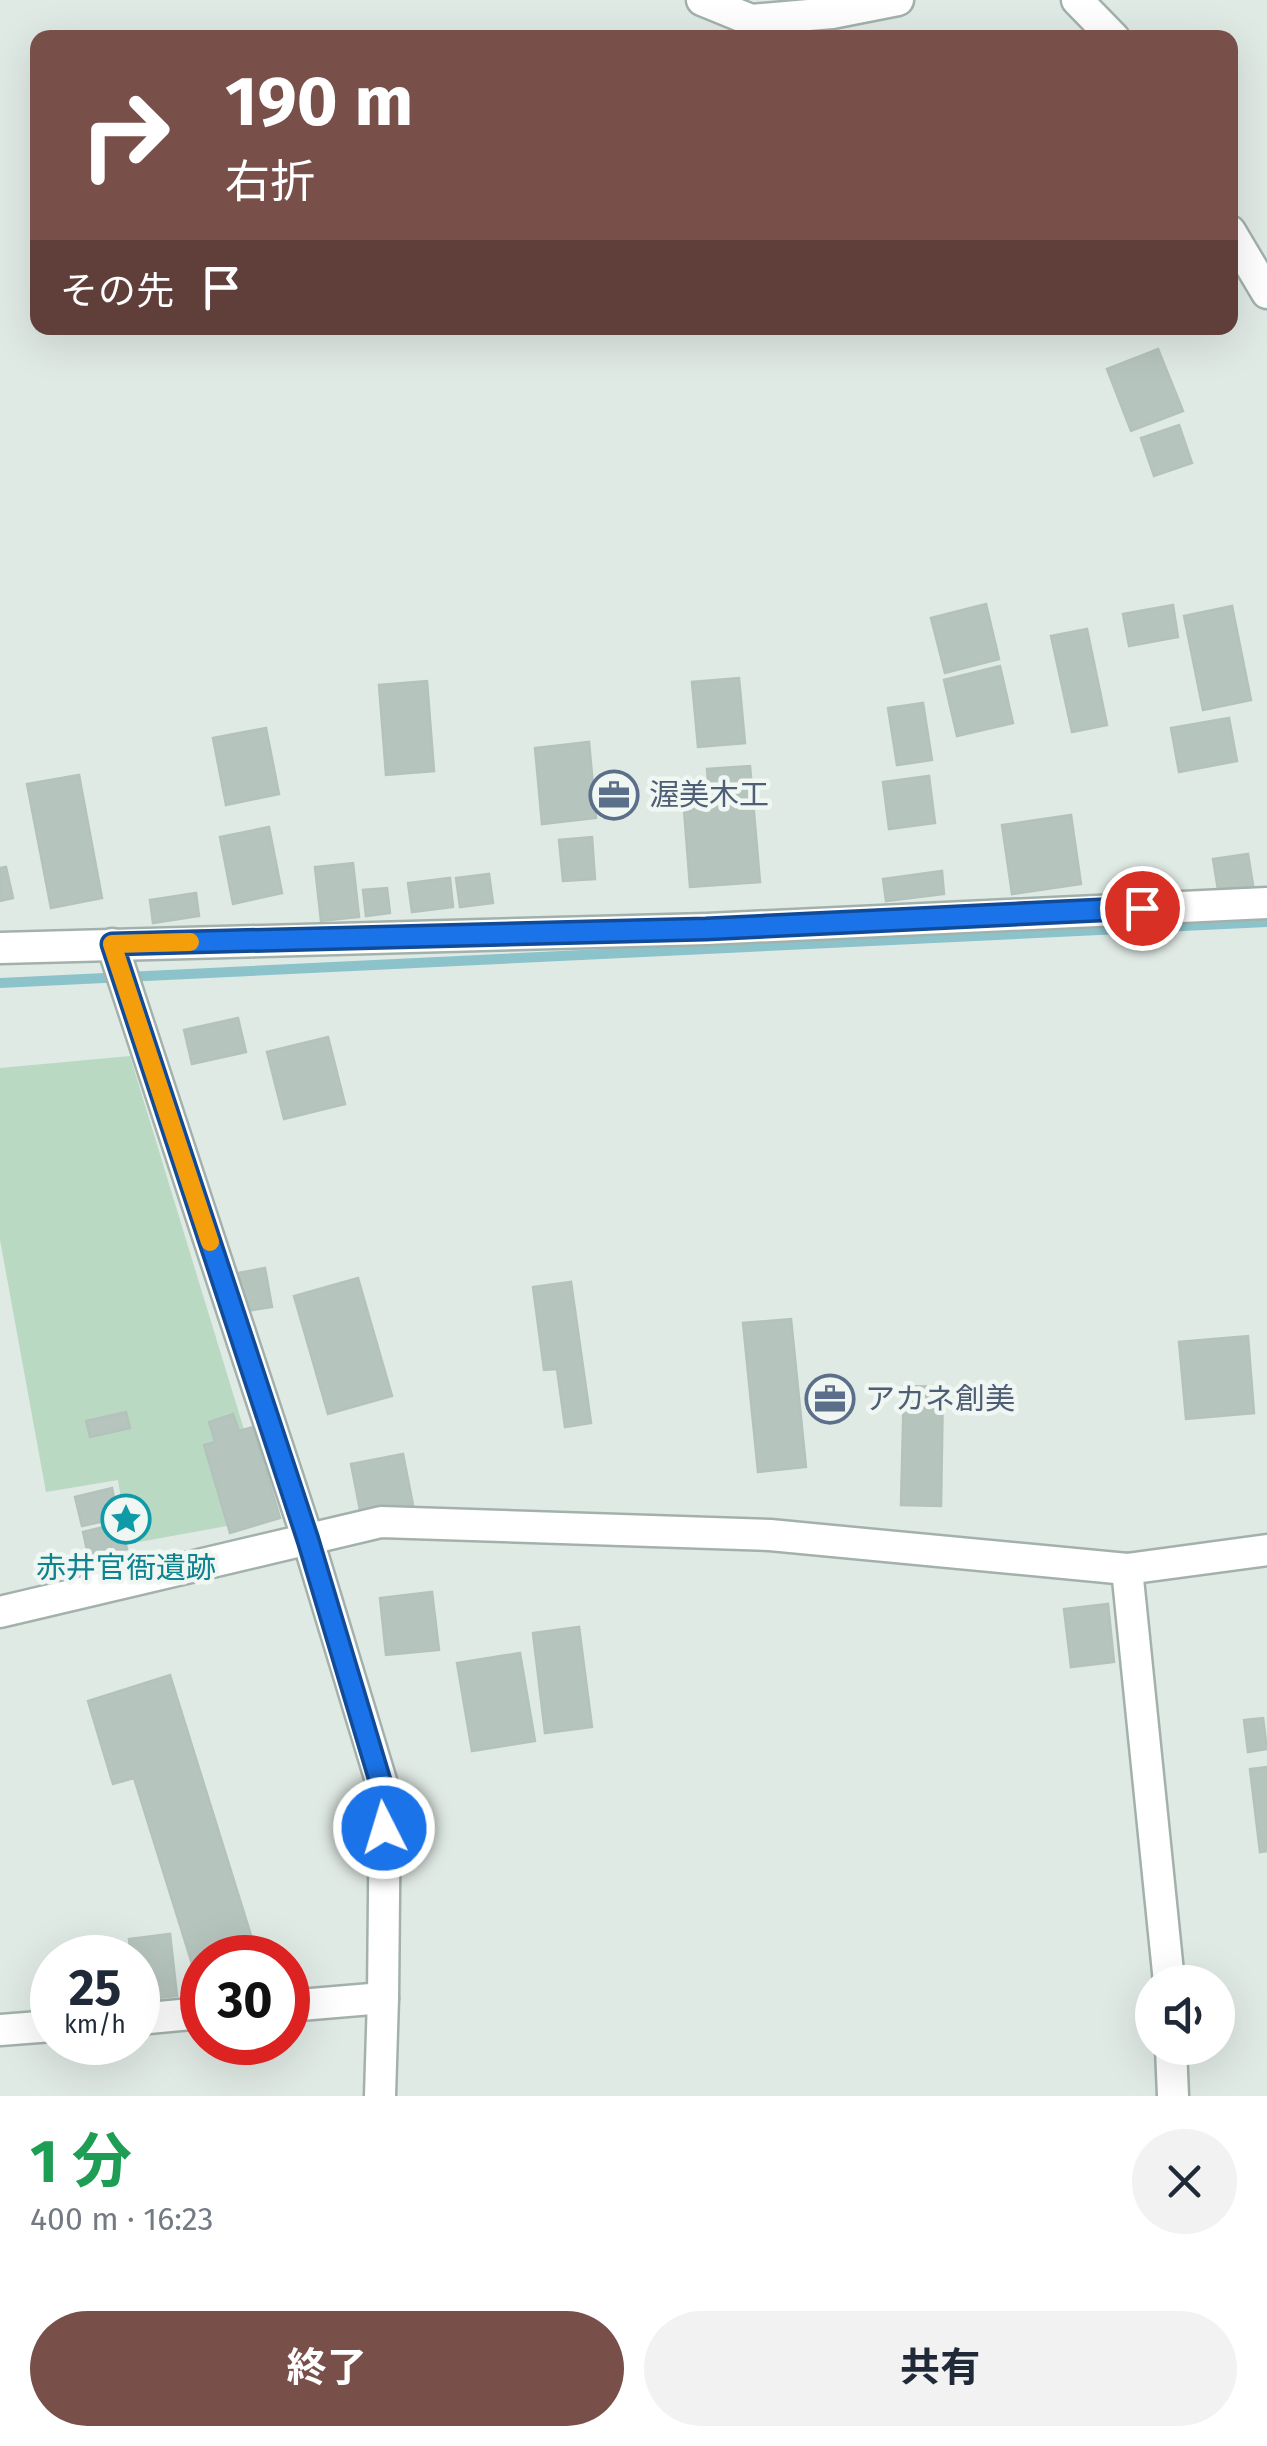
<!DOCTYPE html>
<html lang="ja">
<head>
<meta charset="utf-8">
<style>
  :root { --surface:#fff; --page:#f2f2f3; --text:#1f2937; --muted:#747a83; --accent:#794f4a }
  body { margin:0; font-family:"Fira Sans","Noto Sans JP",sans-serif; background:var(--page); color:var(--text); height:100vh; display:flex; flex-direction:column; font-size:38px; white-space:nowrap }
  * { box-sizing:border-box; margin:0 }
  p { font-size:32px; color:var(--muted) }
  .icon { flex:none; width:55px; height:55px; fill:none; stroke:currentColor; stroke-width:2; stroke-linecap:round; stroke-linejoin:round }
  .map { position:relative; height:2096px; overflow:hidden }
  .sheet { display:flex; flex-direction:column; background:var(--surface); flex:1 }
  .sheet>* { flex:none }
  .guide { position:absolute; left:30px; top:30px; width:1208px; height:305px; border-radius:20px; box-shadow:0 10px 40px #0002; background:#794f4a; color:#fff; overflow:hidden }
  .controls { position:absolute; left:1135px; top:1965px; display:grid; gap:20px }
  .controls a { display:grid; place-items:center; width:100px; height:100px; border-radius:50%; background:var(--surface); box-shadow:0 10px 40px #0002; font-size:50px }
  .speed { position:absolute; left:30px; top:1935px; display:flex; gap:20px; font-size:50px; font-weight:700; text-align:center }
  .speed>* { display:grid; place-content:center; width:130px; height:130px; border-radius:50%; background:var(--surface); box-shadow:0 10px 40px #0002; line-height:1 }
  .speed small { font-size:25px; font-weight:400 }
  .speed .limit { border:15px solid #d22; background:#fff; color:#111 }
  .pin { position:absolute; display:grid; place-items:center; width:85px; height:85px; color:#fff; margin:-42px; border:5px solid #fff; border-radius:50%; box-shadow:0 2px 10px #0007 }
  .me { position:absolute; width:110px; margin:-55px; rotate:355deg; stroke-linejoin:round; filter:drop-shadow(0 0 8px #0008) }
  .turn { display:flex; align-items:center; gap:35px; height:210px; padding:0 30px; font-size:45px }
  .turn .icon { width:130px; height:130px; stroke-width:2.5 }
  .turn b { display:block; font-size:70px; line-height:85px }
  .then { display:flex; align-items:center; height:95px; padding:0 30px; background:#0003; gap:20px; font-size:38px }
  .round { display:grid; place-items:center; flex:none; width:105px; height:105px; border-radius:52px; background:var(--page) }
  .overview { display:flex; align-items:center; justify-content:space-between; height:170px; padding:0 30px }
  h1 { font-size:60px; font-weight:700; line-height:75px; color:#1e9e55 }
  .cta { display:flex; gap:20px; margin-top:auto; padding:20px 30px }
  .cta a { flex:1; height:115px; border-radius:60px; background:var(--accent); color:#fff; font-size:40px; font-weight:700; line-height:115px; text-align:center }
  .cta a+a { background:var(--page); color:var(--text) }
  .map>svg:first-child { display:block }
</style>
</head>
<body>
<div class="map">
<svg width="1267" height="2096" viewBox="0 0 1267 2096">
  <rect width="100%" height="100%" fill="#e0eae5"/>
  <!-- green -->
  <path fill="#bad9c2" d="M130 1056 271 1518 128 1544 118 1480 46 1492 0 1240V1068Z"/>
  <g fill="none" stroke-linecap="round" stroke-linejoin="round">
    <!-- stream -->
    <path stroke="#8cc3cb" stroke-width="10" d="M0 983 1267 922"/>
  </g>
  <!-- building -->
  <g fill="#b6c4be" stroke="#b3c3bc" stroke-width="2.5">
    <path d="M1158 349 1183 411 1131 431 1107 369Z"/>
    <path d="M1179 425 1192 463 1154 476 1141 438Z"/>
    <path d="M986 604 999 659 945 673 931 618Z"/>
    <path d="M1173 605 1178 637 1129 646 1123 614Z"/>
    <path d="M1232 606 1251 700 1203 710 1184 616Z"/>
    <path d="M1087 629 1107 725 1072 732 1051 636Z"/>
    <path d="M1000 666 1013 723 957 736 944 680Z"/>
    <path d="M739 678 745 743 698 747 692 682Z"/>
    <path d="M427 681 434 771 386 775 379 685Z"/>
    <path d="M923 703 932 760 897 765 888 708Z"/>
    <path d="M1229 718 1237 761 1179 772 1171 728Z"/>
    <path d="M266 728 279 794 226 805 213 738Z"/>
    <path d="M589 742 596 818 542 824 535 748Z"/>
    <path d="M750 766 760 882 690 887 683 797 709 795 707 769Z"/>
    <path d="M79 775 102 898 51 908 27 784Z"/>
    <path d="M929 776 935 823 889 829 883 782Z"/>
    <path d="M1071 815 1081 884 1012 894 1002 825Z"/>
    <path d="M269 827 282 893 233 904 220 837Z"/>
    <path d="M592 837 595 879 563 881 559 840Z"/>
    <path d="M1248 854 1254 891 1219 896 1213 859Z"/>
    <path d="M353 863 359 917 321 921 315 867Z"/>
    <path d="M6 867 13 898 0 901V868Z"/>
    <path d="M942 871 944 894 886 901 883 879Z"/>
    <path d="M489 874 493 903 460 907 456 878Z"/>
    <path d="M450 878 453 907 412 912 408 883Z"/>
    <path d="M387 888 390 913 366 916 363 890Z"/>
    <path d="M196 893 199 916 153 923 150 900Z"/>
    <path d="M238 1018 246 1052 192 1064 184 1030Z"/>
    <path d="M328 1037 345 1104 284 1119 267 1052Z"/>
    <path d="M265 1268 272 1307 240 1312 233 1274Z"/>
    <path d="M358 1278 392 1396 328 1414 294 1296Z"/>
    <path d="M571 1282 591 1423 565 1427 557 1369 544 1370 533 1287Z"/>
    <path d="M791 1319 806 1467 758 1472 743 1323Z"/>
    <path d="M1248 1336 1254 1413 1186 1419 1179 1342Z"/>
    <path d="M904 1386 943 1387 941 1506 901 1505Z"/>
    <path d="M126 1412 130 1428 90 1437 86 1421Z"/>
    <path d="M233 1414 239 1431 253 1427 280 1518 230 1533 204 1445 215 1442 209 1422Z"/>
    <path d="M403 1454 413 1505 361 1515 351 1464Z"/>
    <path d="M112 1488 118 1518 82 1526 75 1497Z"/>
    <path d="M120 1523 127 1549 89 1559 83 1532Z"/>
    <path d="M432 1592 439 1650 386 1655 380 1598Z"/>
    <path d="M1108 1604 1114 1662 1071 1667 1064 1609Z"/>
    <path d="M579 1627 592 1727 545 1733 533 1633Z"/>
    <path d="M520 1653 535 1741 472 1751 457 1663Z"/>
    <path d="M170 1675 258 1958H202V1964L193 1967 134 1778 113 1784 88 1701Z"/>
    <path d="M1263 1718 1267 1749 1248 1752 1244 1720Z"/>
    <path d="M1267 1767V1851L1260 1852 1250 1769Z"/>
    <path d="M170 1934 177 1996 138 2000V1958H131L129 1939Z"/>
  </g>
  <g fill="none" stroke-linecap="round" stroke-linejoin="round">
    <!-- street casing -->
    <g stroke="#a3b1ac" stroke-width="35">
      <g id="street">
        <path d="M702 0 751 20 832 13 898 0"/>
        <path d="M1077 0 1114 38"/>
        <path d="M1230 231 1267 293"/>
        <path d="M112 944 308 1540 385 1794 383 1998"/>
        <path d="M0 948 707 929 1267 903"/>
        <path d="M1127 1569 1169 1982"/>
        <path d="M0 1612 381 1522 770 1535 1127 1569 1267 1550"/>
        <path d="M288 2006 383 1998 380 2096"/>
        <path d="M138 2019 202 2013"/>
        <path d="M0 2030 52 2026"/>
        <path d="M1171 2048 1173 2096"/>
      </g>
    </g>
    <!-- street -->
    <use href="#street" stroke="#fff" stroke-width="30"/>
  </g>
  <g fill="none" stroke-linecap="round" stroke-linejoin="round">
    <!-- route casing -->
    <g stroke="#114b97" stroke-width="25">
      <path id="route" d="M384 1828V1794L308 1540 112 944 706 929 1142 908"/>
    </g>
    <!-- route -->
    <use href="#route" stroke="#1a73e8" stroke-width="18"/>
    <!-- slow -->
    <path stroke="#f59e0b" stroke-width="18" d="M190 942 112 944 210 1242"/>
  </g>
  <!-- icons -->
  <defs>
    <g id="office-ring" transform="scale(2.5)"><circle r="9.5" fill="#f0f7f3" stroke="#5c6f8a" stroke-width="1.5"/><path d="M-6-3h4V-5.5h4V-3h4V5H-6ZM-1-4.5V-3h2v-1.5ZM-6 0V1H6V0Z" fill="#5c6f8a"/></g>
    <g id="sight-ring" transform="scale(2.5)"><circle r="9.5" fill="#f0f7f3" stroke="#0f9aa8" stroke-width="1.5"/><path d="M0-6L1.8-2.2L6-1.7L2.9 1.2L3.7 5.4L0 3.3L-3.7 5.4L-2.9 1.2L-6-1.7L-1.8-2.2Z" fill="#0f9aa8"/></g>
  </defs>
  <g fill-rule="evenodd">
    <use href="#office-ring" x="614" y="795"/>
    <use href="#office-ring" x="830" y="1399"/>
    <use href="#sight-ring" x="126" y="1519"/>
  </g>
  <g text-anchor="middle" stroke-width="9" stroke-linejoin="round" paint-order="stroke">
    <!-- service labels -->
    <g font-size="30" fill="#4e5e75" stroke="#f0f7f3" text-anchor="start">
      <text x="649" y="805">渥美木工</text>
      <text x="865" y="1409">アカネ創美</text>
    </g>
    <!-- culture labels -->
    <g font-size="30" fill="#0d838f" stroke="#f0f7f3">
      <text x="126" y="1578">赤井官衙遺跡</text>
    </g>
  </g>
</svg>
<div class="controls">
<a><svg class="icon" aria-label="sound" viewBox="0 0 24 24"><path d="M4 9h4l5-4v14l-5-4H4zM17 9q2 3 0 6"/></svg></a>
</div>
<div class="speed"><div>25<small>km/h</small></div><div class="limit">30</div></div>
<div class="pin" style="left:1142px;top:908px;background:#d93025"><svg class="icon" aria-label="arrive" viewBox="0 0 24 24"><path d="M6 21V4h12l-3 4 3 4H6"/></svg></div>
<svg class="me" style="left:384px;top:1828px" viewBox="-20 -20 40 40"><circle r="17" fill="#1a73e8" stroke="#fff" stroke-width="3"/><path d="M0-11L8 9 0 5-8 9z" fill="#fff"/></svg>
<div class="guide">
<div class="turn"><svg class="icon" aria-label="right" viewBox="0 0 24 24"><path d="M7 20v-9h11M14 6l5 5-5 5"/></svg><div><b>190 m</b>右折</div></div>
<div class="then">その先<svg class="icon" aria-label="arrive" viewBox="0 0 24 24"><path d="M6 21V4h12l-3 4 3 4H6"/></svg></div>
</div>
</div>
<section class="sheet">
<div class="overview"><div><h1>1 分</h1><p>400 m · 16:23</p></div><a class="round"><svg class="icon" aria-label="close" viewBox="0 0 24 24"><path d="M6 6l12 12M18 6L6 18"/></svg></a></div>
<div class="cta"><a>終了</a><a>共有</a></div>
</section>
</body>
</html>
